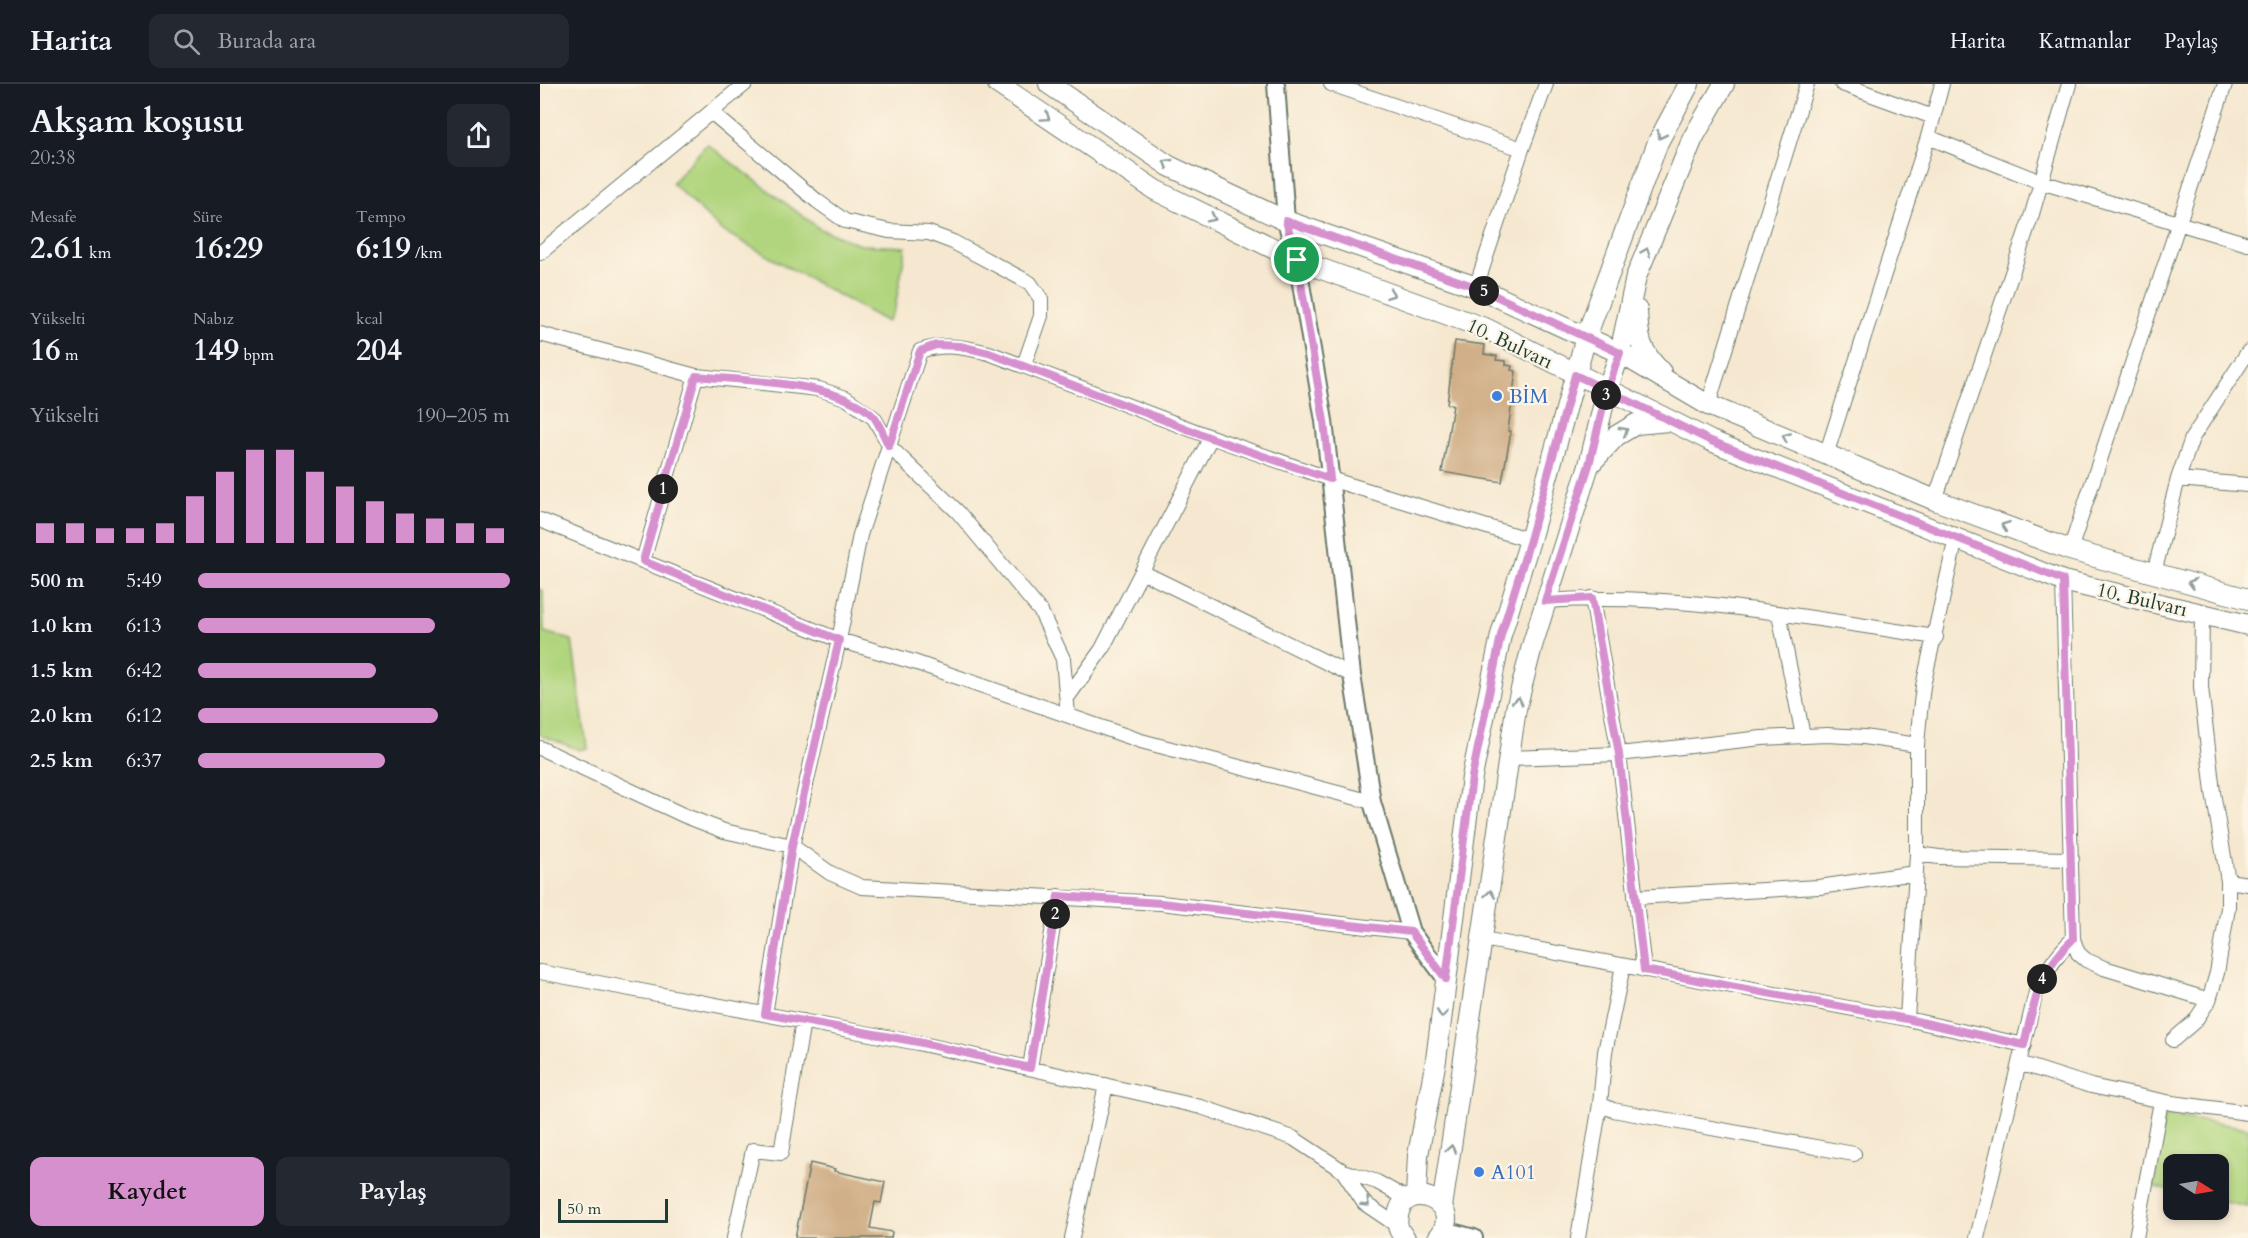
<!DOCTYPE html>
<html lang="tr">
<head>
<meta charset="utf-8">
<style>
  body { margin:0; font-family:Cardo,serif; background:#242831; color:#f1f3f6; height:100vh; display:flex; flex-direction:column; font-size:22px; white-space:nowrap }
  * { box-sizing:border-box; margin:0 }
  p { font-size:20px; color:#9ea1a6 }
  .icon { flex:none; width:33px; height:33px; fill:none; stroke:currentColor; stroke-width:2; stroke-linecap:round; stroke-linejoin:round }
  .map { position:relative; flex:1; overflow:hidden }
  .panel { display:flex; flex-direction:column; background:#171b24; width:540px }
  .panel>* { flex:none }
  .needle { width:39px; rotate:101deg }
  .tools { position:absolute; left:1623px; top:1070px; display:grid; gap:12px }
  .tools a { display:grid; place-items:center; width:66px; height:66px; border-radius:12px; background:#171b24; box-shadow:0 3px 9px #0003; font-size:30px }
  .scale { position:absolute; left:18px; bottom:15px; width:110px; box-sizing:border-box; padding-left:6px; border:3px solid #1f3d34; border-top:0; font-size:16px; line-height:21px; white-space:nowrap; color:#1f3d34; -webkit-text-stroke:4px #fcf5e5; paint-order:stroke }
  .pin { position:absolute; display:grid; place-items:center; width:51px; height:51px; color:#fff; margin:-26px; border:3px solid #fff; border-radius:50%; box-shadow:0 2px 6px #0007 }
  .km { position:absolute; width:30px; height:30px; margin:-15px; border-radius:50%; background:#222; color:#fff; font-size:16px; line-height:30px; text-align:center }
  .round { display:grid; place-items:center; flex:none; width:63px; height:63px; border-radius:12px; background:#242831 }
  .overview { display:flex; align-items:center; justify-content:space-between; height:102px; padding:0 30px }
  h1 { font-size:33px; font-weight:700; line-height:45px }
  .figures { display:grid; grid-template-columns:repeat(3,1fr); gap:9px; height:102px; padding:6px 30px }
  .figures div { display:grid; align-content:center }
  .figures b { font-size:30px; font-weight:700 }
  .figures small { font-size:16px; font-weight:400 }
  .figures p { font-size:16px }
  .chart { height:168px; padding:12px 30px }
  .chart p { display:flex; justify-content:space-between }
  .chart svg { width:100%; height:108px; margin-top:6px; stroke:#d690ce; stroke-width:6 }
  .button { display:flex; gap:12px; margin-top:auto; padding:12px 30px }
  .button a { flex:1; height:69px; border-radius:12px; background:#d690ce; color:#111; font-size:24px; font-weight:700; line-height:69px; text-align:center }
  .button a+a { background:#242831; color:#f1f3f6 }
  ul { padding:0 30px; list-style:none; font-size:20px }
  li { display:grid; grid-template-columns:96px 72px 1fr; align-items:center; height:45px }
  li i { height:15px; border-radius:8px; background:#d690ce }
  header { display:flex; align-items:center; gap:36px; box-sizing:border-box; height:84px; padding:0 30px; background:#171b24; border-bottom:2px solid #363941 }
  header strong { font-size:28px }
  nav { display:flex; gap:33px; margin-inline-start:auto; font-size:21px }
  .search { width:420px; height:54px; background:#242831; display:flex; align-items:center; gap:15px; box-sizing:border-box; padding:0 21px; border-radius:12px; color:#9ea1a6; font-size:22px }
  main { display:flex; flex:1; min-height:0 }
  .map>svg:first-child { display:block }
</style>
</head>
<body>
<header>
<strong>Harita</strong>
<div class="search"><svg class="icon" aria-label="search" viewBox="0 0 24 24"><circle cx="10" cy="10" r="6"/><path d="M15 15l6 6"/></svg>Burada ara</div>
<nav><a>Harita</a><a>Katmanlar</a><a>Paylaş</a></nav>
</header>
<main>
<section class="panel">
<div class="overview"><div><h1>Akşam koşusu</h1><p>20:38</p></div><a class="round"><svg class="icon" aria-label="share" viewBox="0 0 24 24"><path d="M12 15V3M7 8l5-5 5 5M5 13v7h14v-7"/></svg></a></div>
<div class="figures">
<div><p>Mesafe</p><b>2.61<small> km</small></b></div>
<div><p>Süre</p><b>16:29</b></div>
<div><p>Tempo</p><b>6:19<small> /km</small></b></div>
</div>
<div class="figures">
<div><p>Yükselti</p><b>16<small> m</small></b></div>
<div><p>Nabız</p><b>149<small> bpm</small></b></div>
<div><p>kcal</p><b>204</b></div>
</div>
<div class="chart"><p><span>Yükselti</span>190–205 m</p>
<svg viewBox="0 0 160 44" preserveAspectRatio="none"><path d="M5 44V36M15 44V36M25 44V38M35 44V38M45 44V36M55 44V25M65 44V15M75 44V6M85 44V6M95 44V15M105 44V21M115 44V27M125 44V32M135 44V34M145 44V36M155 44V38"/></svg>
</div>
<ul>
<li><b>500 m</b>5:49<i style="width:100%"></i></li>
<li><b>1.0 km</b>6:13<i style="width:76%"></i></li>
<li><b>1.5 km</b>6:42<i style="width:57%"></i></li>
<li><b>2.0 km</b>6:12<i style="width:77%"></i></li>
<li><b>2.5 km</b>6:37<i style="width:60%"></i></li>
</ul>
<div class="button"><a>Kaydet</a><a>Paylaş</a></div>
</section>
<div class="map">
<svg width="1708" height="1154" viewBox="0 0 1708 1154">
  <rect width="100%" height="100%" fill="#fcf5e5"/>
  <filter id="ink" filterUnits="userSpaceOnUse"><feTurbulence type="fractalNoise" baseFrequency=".0167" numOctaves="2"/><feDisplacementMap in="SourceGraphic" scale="12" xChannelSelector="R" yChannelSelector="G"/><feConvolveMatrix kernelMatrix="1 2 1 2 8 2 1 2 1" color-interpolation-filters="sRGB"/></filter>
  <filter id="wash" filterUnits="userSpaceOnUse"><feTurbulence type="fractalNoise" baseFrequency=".008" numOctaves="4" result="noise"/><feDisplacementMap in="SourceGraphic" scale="24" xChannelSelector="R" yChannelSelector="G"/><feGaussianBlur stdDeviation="1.35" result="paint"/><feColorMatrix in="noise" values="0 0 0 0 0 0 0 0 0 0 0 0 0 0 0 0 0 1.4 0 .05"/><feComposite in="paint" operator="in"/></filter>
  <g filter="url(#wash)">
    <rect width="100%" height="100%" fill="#f6e8d0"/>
    <path fill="#b1d57e" stroke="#688959" stroke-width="1.5" d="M167,60L280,145L321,161L366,163L355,224L347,238L181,146L132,99Z
      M0,505L3,507L4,548L32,556L47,664L40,666L0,651Z
      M1624,1031L1708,1044V1123L1679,1117L1678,1080H1634L1633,1107L1614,1103Z"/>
    <g id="blocks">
      <path fill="#d1b089" d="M915,257L945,261L944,270L957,272L956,276L966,277V281L972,282L971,286L976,287L968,347H971L962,398L902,388L913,321L907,320Z
        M270,1079L295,1085L294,1087L345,1098L341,1119L335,1118L330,1144L352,1148L351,1154H255Z"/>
    </g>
  </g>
  <g filter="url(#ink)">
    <use href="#blocks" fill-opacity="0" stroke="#6a796b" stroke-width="1.5"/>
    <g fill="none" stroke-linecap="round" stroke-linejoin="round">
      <defs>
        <path id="minor" d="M791,0L982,65
          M1302,0L1393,33
          M171,28L277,117L305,137L349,147L389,149L413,158L490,199L501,215V232L484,281
          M1388,53L1501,98L1708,160
          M0,169L205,0
          M936,203L982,65L1006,0
          M0,250L156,292L279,305L306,314L334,334L351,364L418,428L501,528L523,575L528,631
          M1168,321L1267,0
          M1286,371L1388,53L1402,0
          M1638,395L1708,401
          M1395,416L1492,130L1529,0
          M0,436L299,556L377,579L601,657L832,718
          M1530,466L1685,0
          M103,477L156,292
          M602,488L812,591
          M1614,489L1638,395L1652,354L1708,268
          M1523,497L1533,855L1538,869L1546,876L1564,884L1669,916
          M1052,514L1079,670L1104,886
          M1005,517C1134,507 1269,534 1396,553
          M1239,530L1263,652
          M527,614L562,565L671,353
          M0,664L143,731L184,747L252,762L290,789L322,803L621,819L871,848
          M969,674L1079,670L1222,654L1287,651L1324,653L1377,661
          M1377,770L1399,773L1532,775
          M1688,797L1708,800
          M1095,813L1279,803L1375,789
          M943,855L1367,935L1484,961
          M1083,882L1065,968L1060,1020L1073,1026L1314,1070
          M0,888L378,959L661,1023L753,1054L803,1087L837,1098L869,1116
          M225,930L252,762L299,556L320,451L380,267C404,259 424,263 449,269L671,353L790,395L990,456
          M1367,935L1377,770V661L1380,628L1383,602L1416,454
          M1633,956L1655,937L1669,916L1677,889L1688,824V797L1673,708L1661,603L1662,530
          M1479,979L1551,1002L1632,1019L1708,1029
          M490,984L518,812
          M803,1087L824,1119L858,1142
          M194,1154L213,1066L241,1069L263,937
          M532,1154L566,1001
          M1038,1154L1060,1020
          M1437,1154L1496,908C1506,887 1516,871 1533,855
          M1596,1154L1621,1017"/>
        <path id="tertiary" d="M736,0L746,137L757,176L784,337L812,591L832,718L871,848L906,895
          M904,1146L934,1154"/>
        <path id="secondary" d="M458,0L615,106L757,176L947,245L1171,357L1523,497L1708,541
          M509,0L629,82L746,137L936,203L1080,269L1168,321L1395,416L1530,466L1708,515
          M1097,226C1098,255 1100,267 1121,288
          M1051,379L1076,352L1096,340L1129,337
          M876,1112L878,1071L896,976L932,693L961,551L990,456L1046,253L1118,58L1149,0
          M902,1123L976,625L992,562L1049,381L1067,306L1080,269L1096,193L1153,54L1184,0
          M865,1154C859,1148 856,1140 858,1132C864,1092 928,1119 898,1154"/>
      </defs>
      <use href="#minor" stroke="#6a796b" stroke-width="16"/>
      <use href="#tertiary" stroke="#6a796b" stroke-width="20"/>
      <use href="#secondary" stroke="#6a796b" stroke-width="22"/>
      <use href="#minor" stroke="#fff" stroke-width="14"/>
      <use href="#tertiary" stroke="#fff" stroke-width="16"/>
      <use href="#secondary" stroke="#fff" stroke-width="20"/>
    </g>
    <defs><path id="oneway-chevron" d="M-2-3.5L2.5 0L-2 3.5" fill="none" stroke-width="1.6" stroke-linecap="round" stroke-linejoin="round" transform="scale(1.5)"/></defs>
    <g stroke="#8f9e9a">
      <use href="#oneway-chevron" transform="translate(506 33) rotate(34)"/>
      <use href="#oneway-chevron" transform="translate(1121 51) rotate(117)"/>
      <use href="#oneway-chevron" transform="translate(627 79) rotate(-149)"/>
      <use href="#oneway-chevron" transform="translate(672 134) rotate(26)"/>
      <use href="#oneway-chevron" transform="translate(1106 168) rotate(-68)"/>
      <use href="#oneway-chevron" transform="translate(851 210) rotate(20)"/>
      <use href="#oneway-chevron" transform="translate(1084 347) rotate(-31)"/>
      <use href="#oneway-chevron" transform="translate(1246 353) rotate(-156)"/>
      <use href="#oneway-chevron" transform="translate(1465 442) rotate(-160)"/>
      <use href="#oneway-chevron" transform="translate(1652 499) rotate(-165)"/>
      <use href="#oneway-chevron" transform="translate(978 617) rotate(-77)"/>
      <use href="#oneway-chevron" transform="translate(950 810) rotate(-82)"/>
      <use href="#oneway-chevron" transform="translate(902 930) rotate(97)"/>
      <use href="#oneway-chevron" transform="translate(911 1065) rotate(-81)"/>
      <use href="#oneway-chevron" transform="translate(826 1119) rotate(44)"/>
    </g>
  </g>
  <g fill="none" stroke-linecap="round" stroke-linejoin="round" filter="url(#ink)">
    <defs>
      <path id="route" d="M757,176L784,337L790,395L671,354L449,269L420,262L396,261L380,267L349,362C344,353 340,341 334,333C300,297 204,297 156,292L103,477L299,556L252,762L225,930L378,958L490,984L518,812L621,819L871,848L906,895L932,693L961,551L990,456L1035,291L1067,306L1049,381L1005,517L1052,514L1079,670L1104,886L1367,935L1484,961C1495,915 1498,889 1533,855L1523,496L1171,357L1067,306L1080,269L936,203L746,137L757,176"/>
    </defs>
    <use href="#route" stroke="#fff" stroke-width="12"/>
    <use href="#route" stroke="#d690ce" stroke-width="8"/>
  </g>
  <g fill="#3f7fe0" stroke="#fcf5e5" stroke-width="2">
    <circle cx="957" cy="312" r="6"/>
    <circle cx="939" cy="1088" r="6"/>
  </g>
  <g text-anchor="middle" stroke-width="4.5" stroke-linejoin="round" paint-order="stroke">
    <g font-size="20" fill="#1f3d34" stroke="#fcf5e5">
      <text transform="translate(970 259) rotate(25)" y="7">10. Bulvarı</text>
      <text transform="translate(1602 515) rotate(13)" y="7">10. Bulvarı</text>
    </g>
    <g font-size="20" fill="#366cbe" stroke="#fcf5e5" text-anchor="start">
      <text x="969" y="319">BİM</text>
      <text x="951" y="1095">A101</text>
    </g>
  </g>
</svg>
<div class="tools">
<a><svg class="needle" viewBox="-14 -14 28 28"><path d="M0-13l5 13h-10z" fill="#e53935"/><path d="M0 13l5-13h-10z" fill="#9ea1a6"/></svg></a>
</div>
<div class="scale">50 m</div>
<div class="pin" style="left:757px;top:176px;background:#1e9e55"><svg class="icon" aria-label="arrive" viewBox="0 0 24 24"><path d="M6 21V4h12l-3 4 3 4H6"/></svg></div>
<b class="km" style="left:123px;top:405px">1</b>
<b class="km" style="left:515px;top:830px">2</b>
<b class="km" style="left:1066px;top:311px">3</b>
<b class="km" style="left:1502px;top:895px">4</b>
<b class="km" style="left:944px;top:207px">5</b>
</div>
</main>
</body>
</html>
